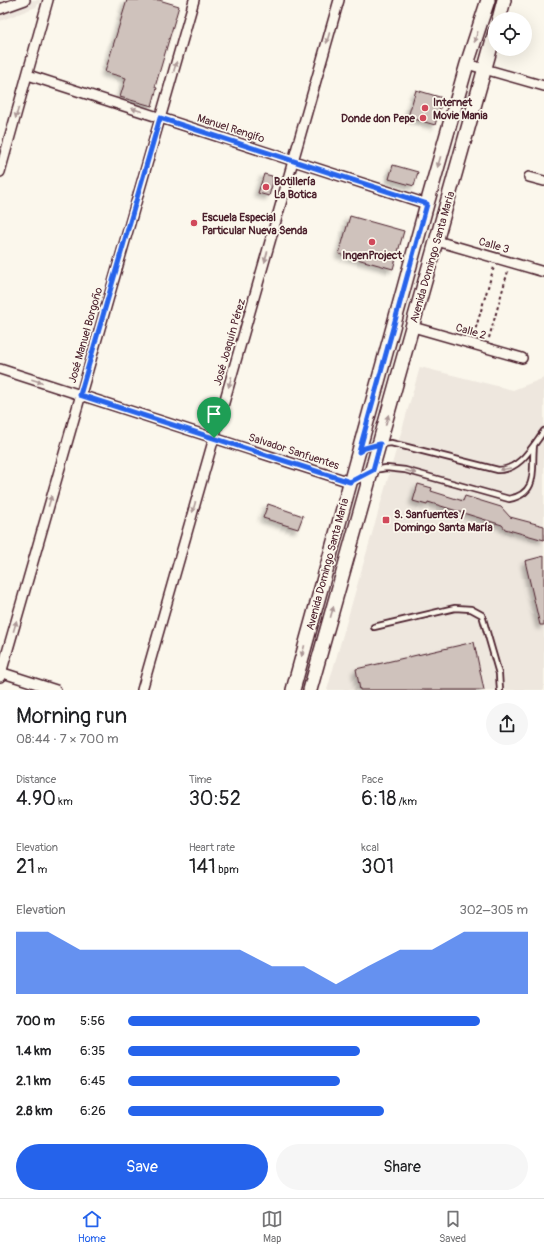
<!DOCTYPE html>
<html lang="en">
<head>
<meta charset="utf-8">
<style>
  body { margin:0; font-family:Pangolin,sans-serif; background:#f6f6f6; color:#202124; height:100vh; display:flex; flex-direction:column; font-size:15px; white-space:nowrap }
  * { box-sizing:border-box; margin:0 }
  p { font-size:13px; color:#757577 }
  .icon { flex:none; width:22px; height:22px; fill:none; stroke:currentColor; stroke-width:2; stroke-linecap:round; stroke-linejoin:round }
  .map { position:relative; height:690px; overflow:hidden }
  .drawer { display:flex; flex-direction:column; background:#fff; flex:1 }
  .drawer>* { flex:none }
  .buttons { position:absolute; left:488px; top:12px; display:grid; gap:8px }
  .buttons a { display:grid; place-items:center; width:44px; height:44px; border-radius:50%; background:#fff; box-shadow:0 4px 16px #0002; font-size:20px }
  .pin { position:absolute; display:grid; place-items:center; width:34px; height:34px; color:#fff; margin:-41px -17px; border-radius:50% 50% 50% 0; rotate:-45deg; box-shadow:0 0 4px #0007 }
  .pin .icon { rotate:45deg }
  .round { display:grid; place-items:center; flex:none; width:42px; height:42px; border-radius:21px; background:#f6f6f6 }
  .summary { display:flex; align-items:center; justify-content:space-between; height:68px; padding:0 16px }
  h1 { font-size:22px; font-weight:600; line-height:30px }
  .figures { display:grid; grid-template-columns:repeat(3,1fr); gap:6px; height:68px; padding:4px 16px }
  .figures div { display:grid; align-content:center }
  .figures b { font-size:20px; font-weight:600 }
  .figures small { font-size:11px; font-weight:400 }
  .figures p { font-size:11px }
  .chart { height:112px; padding:8px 16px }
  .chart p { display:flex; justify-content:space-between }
  .chart svg { width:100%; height:72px; margin-top:4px; fill:#2563eb; opacity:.7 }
  .button { display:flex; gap:8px; margin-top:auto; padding:8px 16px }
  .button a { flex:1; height:46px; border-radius:24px; background:#2563eb; color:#fff; font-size:16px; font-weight:600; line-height:46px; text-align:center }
  .button a+a { background:#f6f6f6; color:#202124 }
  ul { padding:0 16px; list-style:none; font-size:13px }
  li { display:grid; grid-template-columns:64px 48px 1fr; align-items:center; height:30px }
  li i { height:10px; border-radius:5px; background:#2563eb }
  .tabs { display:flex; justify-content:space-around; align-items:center; height:56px; border-top:1px solid #e0e0e0; background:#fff; font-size:11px; color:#757577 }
  .tabs a { display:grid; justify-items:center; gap:2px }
  .tabs .active { color:#2563eb }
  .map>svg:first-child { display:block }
</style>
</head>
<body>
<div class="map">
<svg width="544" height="690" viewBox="0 0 544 690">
  <defs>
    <filter id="shadow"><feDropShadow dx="-3.5" dy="3.5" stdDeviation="2" flood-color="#0004"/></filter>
  </defs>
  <rect width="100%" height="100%" fill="#fbf7ec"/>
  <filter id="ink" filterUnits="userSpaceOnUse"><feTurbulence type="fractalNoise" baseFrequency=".025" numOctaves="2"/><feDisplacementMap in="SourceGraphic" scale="8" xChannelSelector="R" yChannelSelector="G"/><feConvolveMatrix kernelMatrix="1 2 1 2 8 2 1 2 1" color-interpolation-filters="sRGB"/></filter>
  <g filter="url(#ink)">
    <path fill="#eee7de" d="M0,0H41L36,7L0,21Z
      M420,367L513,390L544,378V690H327Z"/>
    <path fill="#cfc2bc" stroke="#4a1f2b" filter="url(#shadow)" d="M127,0H159L179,6L155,87L157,88L152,106L120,97L126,78L105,72Z
      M416,90L443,98L435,125L408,117Z
      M393,165L418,172L414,186L389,179Z
      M264,174L272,176L273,182L269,196L258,193Z
      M350,216L404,231L393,269L339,254Z
      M418,484L432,488L431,491L463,501L465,496L501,507L510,517L544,526V540L505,529L502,525L428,502L427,505L413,501Z
      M268,504L303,516L298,529L263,518Z
      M544,556V625H540L525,561Z
      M474,642L484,690H360L356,669Z"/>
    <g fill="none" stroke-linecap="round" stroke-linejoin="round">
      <defs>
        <path id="lane" d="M362,450L374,445L391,443L498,470C520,470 532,447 544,431
          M374,470L386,468L405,470L509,499C540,493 531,468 534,445
          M374,627L455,608L471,609L482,615L499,674L500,690"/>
        <path id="street" d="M0,9L25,0
          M467,64L544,86
          M28,75L427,204
          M0,172L48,0
          M529,177L544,181
          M437,241L544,272
          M413,327L522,358
          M0,369L350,482L373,470
          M0,672L56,690
          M0,677L194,0
          M142,690L339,0"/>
        <path id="secondary" d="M499,19L504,0
          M293,690L427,204L467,64L488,0
          M310,690L495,32"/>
      </defs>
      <use href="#lane" stroke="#4a1f2b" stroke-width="8"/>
      <use href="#street" stroke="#4a1f2b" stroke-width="12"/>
      <use href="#secondary" stroke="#4a1f2b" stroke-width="16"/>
      <path stroke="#4a1f2b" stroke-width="2" stroke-dasharray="3 3" stroke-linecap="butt" d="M474,334L494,267
        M489,338L508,271"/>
      <use href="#lane" stroke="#fbf7ec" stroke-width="4.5"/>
      <use href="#street" stroke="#fbf7ec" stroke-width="9"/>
      <use href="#secondary" stroke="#fbf7ec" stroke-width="13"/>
    </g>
    <defs><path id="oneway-solid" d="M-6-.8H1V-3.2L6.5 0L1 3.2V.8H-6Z"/></defs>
    <g fill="#ab9695">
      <use href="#oneway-solid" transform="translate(476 37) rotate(108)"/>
      <use href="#oneway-solid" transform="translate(328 38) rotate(106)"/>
      <use href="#oneway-solid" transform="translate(175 67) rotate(-74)"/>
      <use href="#oneway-solid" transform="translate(137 110) rotate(-162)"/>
      <use href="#oneway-solid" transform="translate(17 113) rotate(106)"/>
      <use href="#oneway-solid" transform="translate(439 162) rotate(106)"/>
      <use href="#oneway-solid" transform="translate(266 257) rotate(106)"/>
      <use href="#oneway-solid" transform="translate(37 381) rotate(18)"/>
      <use href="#oneway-solid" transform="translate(230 382) rotate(106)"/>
      <use href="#oneway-solid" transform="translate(387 420) rotate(-75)"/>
      <use href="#oneway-solid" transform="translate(505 469) rotate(170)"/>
      <use href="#oneway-solid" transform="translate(411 472) rotate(16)"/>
      <use href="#oneway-solid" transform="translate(50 501) rotate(-74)"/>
      <use href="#oneway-solid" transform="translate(194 507) rotate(106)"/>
      <use href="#oneway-solid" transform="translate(332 612) rotate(-74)"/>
      <use href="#oneway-solid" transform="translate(15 626) rotate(-74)"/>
      <use href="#oneway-solid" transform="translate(303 651) rotate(105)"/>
    </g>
  </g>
  <g fill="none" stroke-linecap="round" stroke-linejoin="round" filter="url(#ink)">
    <defs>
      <path id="route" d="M160,118L427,204L359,452L365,448L380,444L373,470L350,482L80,395Z"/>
    </defs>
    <use href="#route" stroke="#fff" stroke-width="8"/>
    <use href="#route" stroke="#2563eb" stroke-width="5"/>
  </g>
  <g fill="#d1495b" stroke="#fbf7ec" stroke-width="1.5">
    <circle cx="425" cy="108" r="4"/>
    <circle cx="423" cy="118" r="4"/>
    <circle cx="266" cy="187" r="4"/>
    <circle cx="194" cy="223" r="4"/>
    <circle cx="372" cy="242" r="4"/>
    <rect x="382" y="516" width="8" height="8" rx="2"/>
  </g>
  <g text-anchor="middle" stroke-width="3.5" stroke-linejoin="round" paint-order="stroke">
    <g font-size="11" font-weight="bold" fill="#4a1f2b" stroke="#fbf7ec" text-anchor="start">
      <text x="433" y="106">Internet<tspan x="433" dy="13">Movie Mania</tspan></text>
      <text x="415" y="122" text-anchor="end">Donde don Pepe</text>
      <text x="274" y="185">Botillería<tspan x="274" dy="13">La Botica</tspan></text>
      <text x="202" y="221">Escuela Especial<tspan x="202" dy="13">Particular Nueva Senda</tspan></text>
      <text x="372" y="259" text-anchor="middle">IngenProject</text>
      <text x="394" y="518">S. Sanfuentes /<tspan x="394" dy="13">Domingo Santa María</tspan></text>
    </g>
    <g font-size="11" fill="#4a1f2b" stroke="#fbf7ec">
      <text transform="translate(231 128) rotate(18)" y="4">Manuel Rengifo</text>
      <text transform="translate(494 245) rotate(16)" y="4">Calle 3</text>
      <text transform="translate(432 257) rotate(-74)" y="4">Avenida Domingo Santa María</text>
      <text transform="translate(471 331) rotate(16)" y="4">Calle 2</text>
      <text transform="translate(85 335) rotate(-74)" y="4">José Manuel Borgoño</text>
      <text transform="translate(229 342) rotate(-74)" y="4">José Joaquín Pérez</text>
      <text transform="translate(294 451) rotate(18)" y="4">Salvador Sanfuentes</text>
      <text transform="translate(327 564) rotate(-75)" y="4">Avenida Domingo Santa María</text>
    </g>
  </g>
</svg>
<div class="buttons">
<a><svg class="icon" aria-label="locate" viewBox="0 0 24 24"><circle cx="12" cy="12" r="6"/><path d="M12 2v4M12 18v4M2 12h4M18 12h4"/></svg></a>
</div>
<div class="pin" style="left:214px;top:438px;background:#1e9e55"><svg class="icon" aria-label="arrive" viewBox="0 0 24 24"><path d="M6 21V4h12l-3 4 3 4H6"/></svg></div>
</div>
<section class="drawer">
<div class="summary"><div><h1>Morning run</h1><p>08:44 · 7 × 700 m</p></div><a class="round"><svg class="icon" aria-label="share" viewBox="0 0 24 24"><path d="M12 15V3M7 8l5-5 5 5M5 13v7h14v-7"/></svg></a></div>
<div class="figures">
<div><p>Distance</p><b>4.90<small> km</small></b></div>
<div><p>Time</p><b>30:52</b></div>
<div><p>Pace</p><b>6:18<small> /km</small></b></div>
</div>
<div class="figures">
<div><p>Elevation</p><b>21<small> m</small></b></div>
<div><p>Heart rate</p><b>141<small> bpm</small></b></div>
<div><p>kcal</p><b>301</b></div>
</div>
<div class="chart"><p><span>Elevation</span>302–305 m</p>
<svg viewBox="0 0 160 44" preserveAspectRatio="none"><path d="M0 44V6L10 6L20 17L30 17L40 17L50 17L60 17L70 17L80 27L90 27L100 38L110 27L120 17L130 17L140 6L150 6L160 6V44z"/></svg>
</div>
<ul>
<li><b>700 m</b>5:56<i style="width:88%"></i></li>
<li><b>1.4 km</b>6:35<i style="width:58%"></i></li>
<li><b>2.1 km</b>6:45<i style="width:53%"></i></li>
<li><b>2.8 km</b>6:26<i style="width:64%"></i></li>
</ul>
<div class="button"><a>Save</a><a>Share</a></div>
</section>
<nav class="tabs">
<a class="active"><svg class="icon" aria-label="home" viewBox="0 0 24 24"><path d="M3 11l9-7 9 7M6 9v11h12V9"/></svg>Home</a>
<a><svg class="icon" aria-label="map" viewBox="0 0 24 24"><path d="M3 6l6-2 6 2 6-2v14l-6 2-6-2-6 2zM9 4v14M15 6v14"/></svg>Map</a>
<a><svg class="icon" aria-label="saved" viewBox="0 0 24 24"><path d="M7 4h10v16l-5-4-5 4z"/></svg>Saved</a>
</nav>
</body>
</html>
